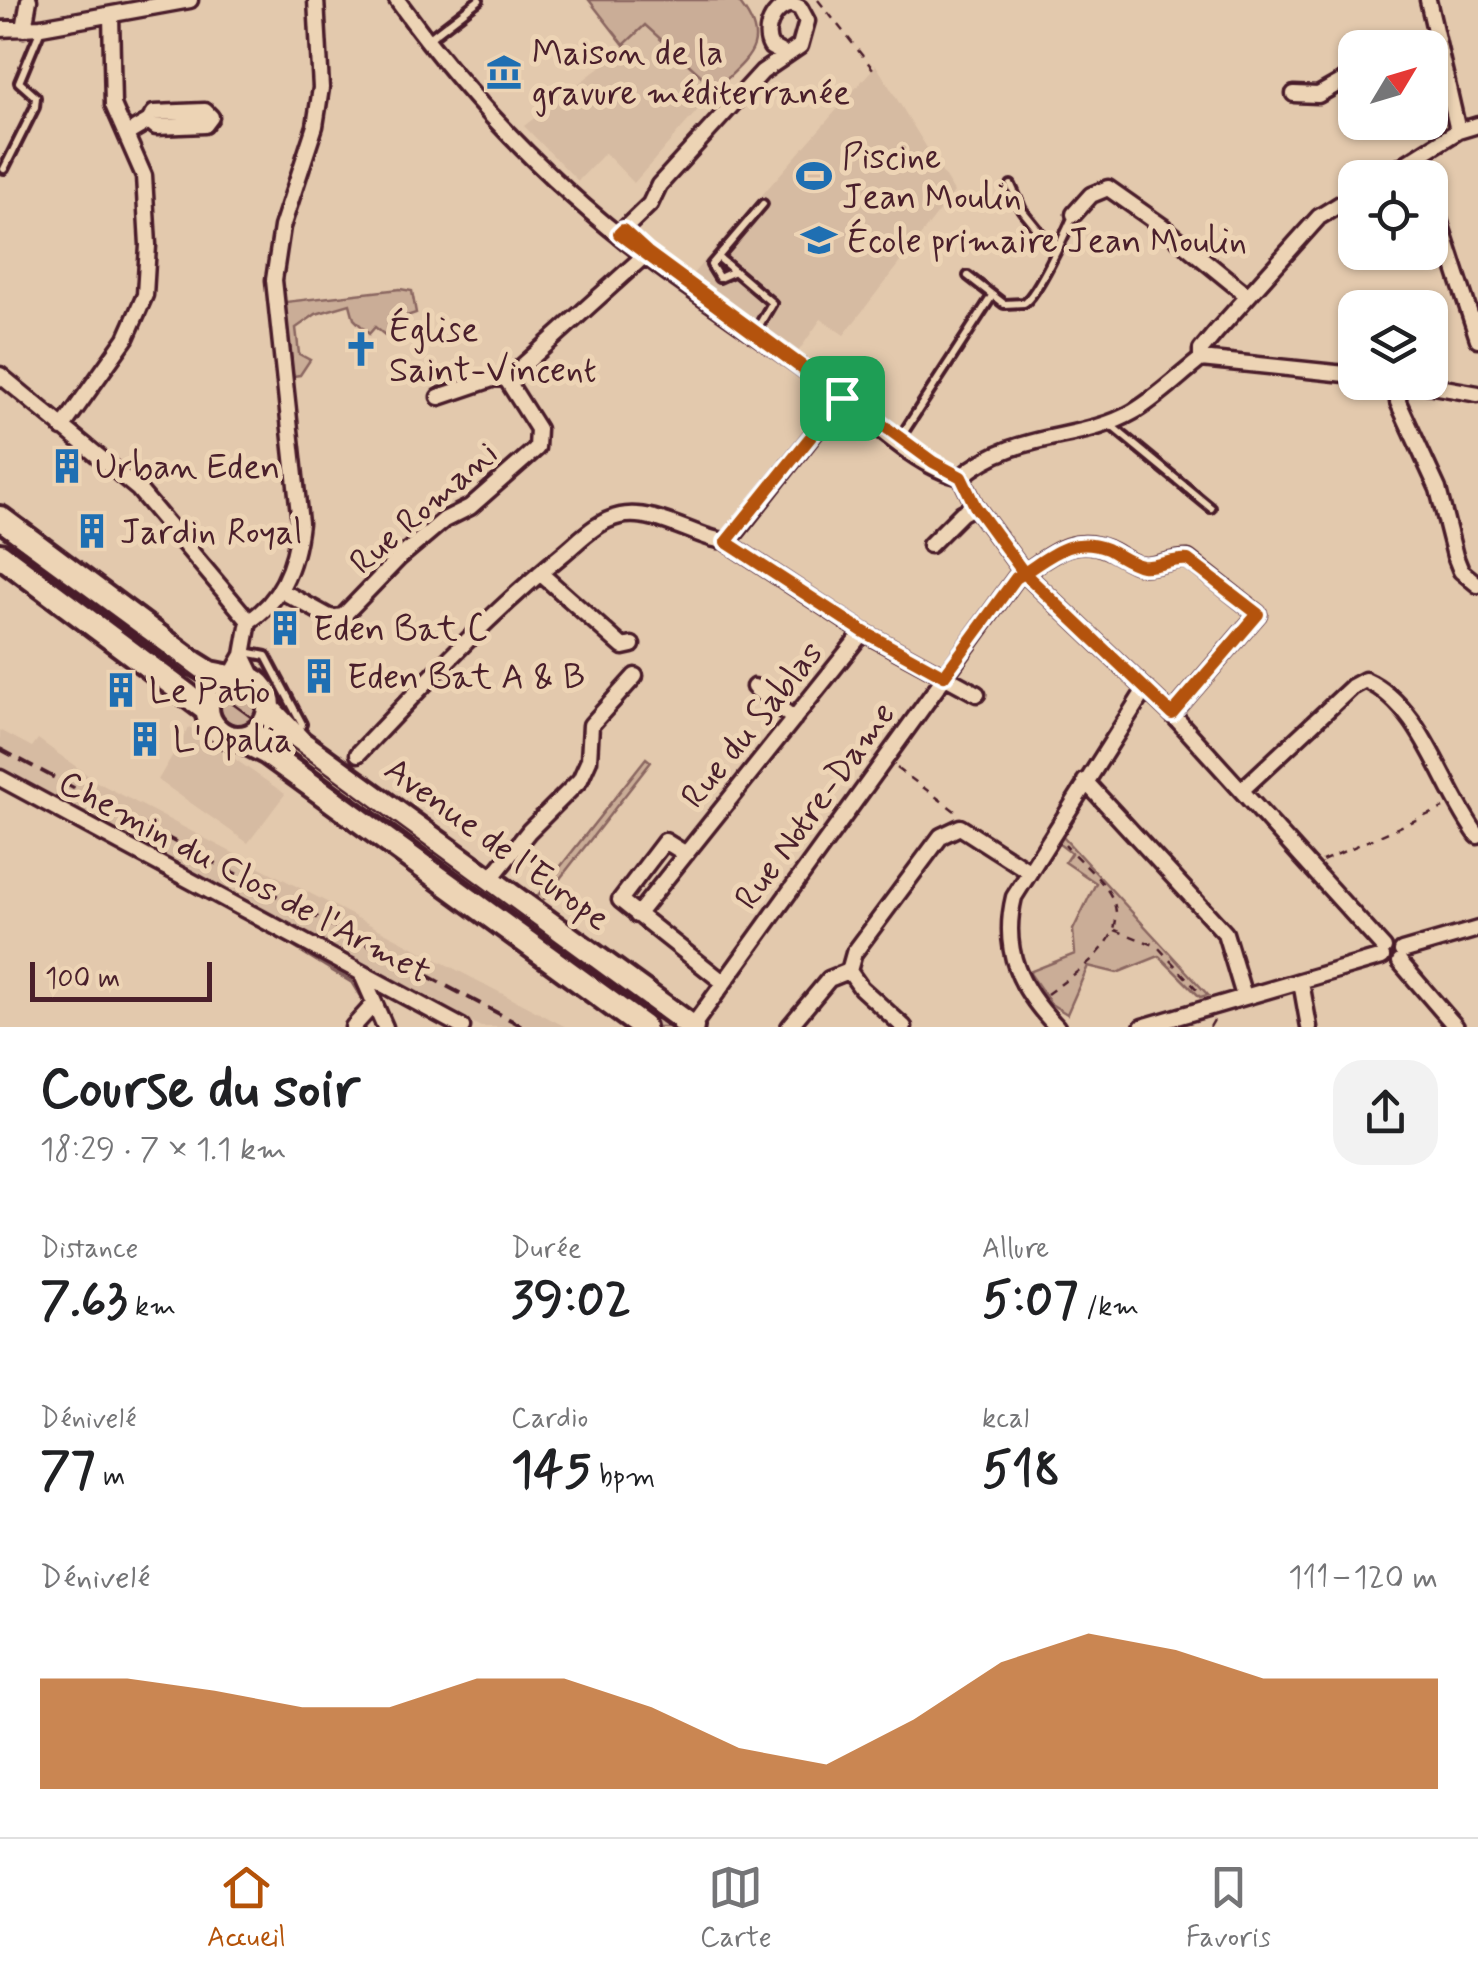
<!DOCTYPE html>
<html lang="fr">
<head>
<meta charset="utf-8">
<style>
  body { margin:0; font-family:Mynerve,sans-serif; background:#f2f2f2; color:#202124; height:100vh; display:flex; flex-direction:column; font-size:38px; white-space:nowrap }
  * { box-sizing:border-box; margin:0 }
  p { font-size:32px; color:#757577 }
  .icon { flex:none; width:55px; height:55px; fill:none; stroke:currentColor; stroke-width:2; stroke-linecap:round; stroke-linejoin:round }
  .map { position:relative; height:1027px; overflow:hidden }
  .details { display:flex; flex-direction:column; background:#fff; flex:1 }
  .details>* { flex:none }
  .needle { width:65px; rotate:52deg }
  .fabs { position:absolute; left:1338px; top:30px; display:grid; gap:20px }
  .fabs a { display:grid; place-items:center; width:110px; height:110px; border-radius:20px; background:#fff; box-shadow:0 2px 8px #0004; font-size:50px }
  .scale { position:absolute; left:30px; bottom:25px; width:182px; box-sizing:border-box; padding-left:10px; border:5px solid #4a1f2b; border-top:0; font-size:28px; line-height:35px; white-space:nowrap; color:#4a1f2b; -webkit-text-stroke:8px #edd4b5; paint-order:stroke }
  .pin { position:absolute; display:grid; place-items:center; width:85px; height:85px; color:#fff; margin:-42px; border-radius:20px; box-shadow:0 5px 15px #0006 }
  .round { display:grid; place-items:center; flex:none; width:105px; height:105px; border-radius:30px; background:#f2f2f2 }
  .headline { display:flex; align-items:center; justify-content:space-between; height:170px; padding:0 40px }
  h1 { font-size:55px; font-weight:700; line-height:75px }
  .figures { display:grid; grid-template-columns:repeat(3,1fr); gap:15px; height:170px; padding:10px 40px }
  .figures div { display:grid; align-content:center }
  .figures b { font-size:50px; font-weight:700 }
  .figures small { font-size:28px; font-weight:400 }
  .figures p { font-size:28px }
  .chart { height:280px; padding:20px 40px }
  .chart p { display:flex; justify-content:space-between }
  .chart svg { width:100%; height:180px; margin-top:10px; fill:#b45309; opacity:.7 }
  .dock { display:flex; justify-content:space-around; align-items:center; height:140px; border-top:2px solid #e0e0e0; background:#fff; font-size:28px; color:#757577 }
  .dock a { display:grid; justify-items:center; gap:5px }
  .dock .selected { color:#b45309 }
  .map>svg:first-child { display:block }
</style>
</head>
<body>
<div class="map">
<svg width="1478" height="1027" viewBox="0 0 1478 1027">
  <rect width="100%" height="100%" fill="#e3c9ad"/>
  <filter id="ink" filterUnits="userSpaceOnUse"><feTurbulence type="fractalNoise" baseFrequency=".01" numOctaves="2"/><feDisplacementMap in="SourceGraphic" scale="20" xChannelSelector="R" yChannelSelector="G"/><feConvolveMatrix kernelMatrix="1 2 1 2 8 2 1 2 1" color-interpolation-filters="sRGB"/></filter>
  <g filter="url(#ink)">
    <path fill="#d6bba2" d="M645,25L716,89L634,183L605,153L578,181L524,126L599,68Z
      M876,65L954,192L844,335L821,319L798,352L690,277Z
      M189,727L285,794L248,843L158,780Z
      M0,730L32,747L38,739L97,782L566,1027H481L241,902L0,771Z"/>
    <path fill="#caad97" stroke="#8a6661" stroke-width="2.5" d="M589,0H737C773,43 750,57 716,89L645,25L624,45Z
      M400,289L412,291L416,313L395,320L396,338L391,340L375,327L369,334L354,319L350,304L316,314L296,328L299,354L310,360L300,375L293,376L285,302Z
      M219 708a20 20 0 1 1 40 0a20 20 0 1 1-40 0Z
      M283,740L677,1027H658L276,749Z
      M646,758L651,762L537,908L531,904Z
      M1063,837L1208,995L1200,997L1159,956L1117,973L1088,966L1067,1014L1051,1004L1029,972L1075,954L1073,930L1096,883L1065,862L1071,853L1059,844Z"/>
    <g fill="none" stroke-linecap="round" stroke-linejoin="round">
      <path stroke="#825e5b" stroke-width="4" d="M264,928L352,982L366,1005"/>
      <defs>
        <path id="lane" d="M427,40L479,0
          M4,169L35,107L36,97L19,82L41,29
          M1011,185L1022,210L1056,252
          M718,257L772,303L754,334
          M735,271L719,278L711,265L763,204
          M968,276L1004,304L1024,303C1037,295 1065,234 1073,216
          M1108,423L1211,508
          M898,441L992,296
          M245,652L266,656L302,724L298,731"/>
        <path id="street" d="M397,0C466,95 550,184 645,256C703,300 765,340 824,384C862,412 915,468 961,477
          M1428,0L1458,131
          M0,29L41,27L190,0
          M24,29L29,0
          M1421,48L1436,44
          M1294,94L1318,95L1355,74
          M127,134L149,121L156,127L205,125L211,117L205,111L154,113L149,121
          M1418,156L1426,178
          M1383,178L1458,131L1478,125
          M1430,192L1478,339
          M1074,214L1091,195L1108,188L1162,226L1248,296
          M619,234L650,204L659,185L762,72L800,46L807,21L800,8L791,4C773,8 762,31 771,47L784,54
          M1201,359L1355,375
          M0,375L138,489L249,621
          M1399,382L1398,402L1438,489L1455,556L1461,571L1478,585
          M1410,382L1478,394
          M439,397L498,377L507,380
          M62,428L126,338L145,295L148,245L144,176L113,105L111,15
          M961,477L975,506L1024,573L1172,714L1384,948
          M961,477C1016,430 1079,443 1133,412C1157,398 1179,376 1201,359V350L1216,332L1319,217L1355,195
          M726,542L863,632L977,694
          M930,545L962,513L975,506
          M540,573L623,647L632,645
          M280,590L331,618L343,616L399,558L444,520L470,507L537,448L538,429L507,380L644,256
          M249,621C283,600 296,561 300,523L274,280L282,227L315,126L321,88L316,0
          M243,655L256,682
          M231,676L243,655L249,621
          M754,687L794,719
          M358,754C424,684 488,615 563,554C580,540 597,521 620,516C657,507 709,546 730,540L842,398
          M0,778L462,1027
          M1085,781L1225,933L1244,996
          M1243,789L1352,687L1365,680C1423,706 1441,787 1478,836
          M686,854L665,841L620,900L723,982
          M489,881L529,831L580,780L589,760L591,725L635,676
          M637,915L863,632
          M1402,951L1478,929
          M1400,962L1456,1027
          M362,975L385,1027
          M1301,982L1309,1027
          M353,1027L374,1004
          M692,1027L1016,578C1047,560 1069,533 1107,549C1117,553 1131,564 1142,566C1156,568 1172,558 1188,559L1258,614L1172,714
          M789,1027L829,979L849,971
          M904,1027L861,988L849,971L854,953L941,836L960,827L1027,870
          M1057,1027C1020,989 1001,951 1014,897L1144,691
          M1142,1027L1382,957"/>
        <path id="primary" d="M0,518L194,663L210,673L230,677
          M0,555L207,710
          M207 707a31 31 0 1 1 62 0a31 31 0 1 1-62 0Z
          M269,709L301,743L692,1027
          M238,738L267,753L643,1027"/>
      </defs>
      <use href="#lane" stroke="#4a1f2b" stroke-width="14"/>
      <use href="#street" stroke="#4a1f2b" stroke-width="21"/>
      <use href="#primary" stroke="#4a1f2b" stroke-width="30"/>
      <path stroke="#4a1f2b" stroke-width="2.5" stroke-dasharray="8 8" stroke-linecap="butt" d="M818,0L873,69
        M897,768L955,811L954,816
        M1322,861L1443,808
        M1115,930L1157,946L1202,995
        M1047,994C1075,973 1132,940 1112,898C1103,879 1079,861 1065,845
        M1210,1027L1214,1020"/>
      <use href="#lane" stroke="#edd4b5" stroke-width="6"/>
      <use href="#street" stroke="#edd4b5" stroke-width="14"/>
      <use href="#primary" stroke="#edd4b5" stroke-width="22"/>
      <path stroke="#4a1f2b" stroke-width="2.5" d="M0,533L673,1027"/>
      <path stroke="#4a1f2b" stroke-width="4" stroke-dasharray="15 8" stroke-linecap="butt" d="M0,749L524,1027"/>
    </g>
  </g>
  <g fill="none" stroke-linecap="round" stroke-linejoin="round" filter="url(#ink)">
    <defs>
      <path id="route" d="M842,398L619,234L623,230L647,252L933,462L961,477L975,506L1024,573L1172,714L1258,614L1188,560C1172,558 1156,568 1142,566C1131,564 1117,554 1107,549C1068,534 1047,560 1016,578L944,676L864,632L726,542L842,398"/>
    </defs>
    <use href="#route" stroke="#fff" stroke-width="20"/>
    <use href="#route" stroke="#b45309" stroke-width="12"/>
  </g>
  <defs>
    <symbol id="museum-bare" viewBox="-9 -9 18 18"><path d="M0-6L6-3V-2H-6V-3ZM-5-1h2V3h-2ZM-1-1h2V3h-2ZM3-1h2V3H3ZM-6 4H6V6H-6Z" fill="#1f6fb2" stroke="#edd4b5" stroke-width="2.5" paint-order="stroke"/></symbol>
    <symbol id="stadium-bare" viewBox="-9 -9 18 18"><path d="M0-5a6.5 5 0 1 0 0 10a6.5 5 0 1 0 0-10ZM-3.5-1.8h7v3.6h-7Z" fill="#1f6fb2" stroke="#edd4b5" stroke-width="2.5" paint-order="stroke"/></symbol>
    <symbol id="school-bare" viewBox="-9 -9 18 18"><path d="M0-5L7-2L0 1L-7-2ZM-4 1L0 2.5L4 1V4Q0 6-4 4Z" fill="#1f6fb2" stroke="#edd4b5" stroke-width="2.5" paint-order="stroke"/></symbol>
    <symbol id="church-bare" viewBox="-9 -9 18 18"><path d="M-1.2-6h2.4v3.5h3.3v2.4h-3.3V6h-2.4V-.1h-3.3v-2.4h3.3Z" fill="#1f6fb2" stroke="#edd4b5" stroke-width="2.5" paint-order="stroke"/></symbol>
    <symbol id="building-bare" viewBox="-9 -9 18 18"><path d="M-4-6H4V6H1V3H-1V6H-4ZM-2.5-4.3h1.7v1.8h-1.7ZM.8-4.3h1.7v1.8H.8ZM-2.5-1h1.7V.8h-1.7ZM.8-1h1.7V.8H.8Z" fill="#1f6fb2" stroke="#edd4b5" stroke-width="2.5" paint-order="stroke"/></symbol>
  </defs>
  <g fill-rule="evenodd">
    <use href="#museum-bare" x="479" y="47" width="50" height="50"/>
    <use href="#stadium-bare" x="789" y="151" width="50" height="50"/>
    <use href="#school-bare" x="794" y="215" width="50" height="50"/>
    <use href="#church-bare" x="336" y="324" width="50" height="50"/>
    <use href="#building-bare" x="42" y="441" width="50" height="50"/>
    <use href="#building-bare" x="67" y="506" width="50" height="50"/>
    <use href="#building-bare" x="260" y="603" width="50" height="50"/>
    <use href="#building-bare" x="294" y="651" width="50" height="50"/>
    <use href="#building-bare" x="96" y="665" width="50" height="50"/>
    <use href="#building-bare" x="120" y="714" width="50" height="50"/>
  </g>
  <g text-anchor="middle" stroke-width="10" stroke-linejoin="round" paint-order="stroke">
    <g font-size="35" fill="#4a1f2b" stroke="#edd4b5" text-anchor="start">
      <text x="532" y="64">Maison de la<tspan x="532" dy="40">gravure méditerranée</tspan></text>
      <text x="842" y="168">Piscine<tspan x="842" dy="40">Jean Moulin</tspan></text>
      <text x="847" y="252">École primaire Jean Moulin</text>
      <text x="389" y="341">Église<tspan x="389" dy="40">Saint-Vincent</tspan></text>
      <text x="95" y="478">Urban Eden</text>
      <text x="120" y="543">Jardin Royal</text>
      <text x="313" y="640">Eden Bat C</text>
      <text x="347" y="688">Eden Bat A &amp; B</text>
      <text x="149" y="702">Le Patio</text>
      <text x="173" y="751">L'Opalia</text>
    </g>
    <g font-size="35" fill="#4a1f2b" stroke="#edd4b5">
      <text transform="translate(423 507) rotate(-41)" y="12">Rue Romani</text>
      <text transform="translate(751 724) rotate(-51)" y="12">Rue du Sablas</text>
      <text transform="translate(814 805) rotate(-54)" y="12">Rue Notre-Dame</text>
      <text transform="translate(498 843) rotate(36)" y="12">Avenue de l'Europe</text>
      <text transform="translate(245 876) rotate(28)" y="12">Chemin du Clos de l'Armet</text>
    </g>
  </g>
</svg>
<div class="fabs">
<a><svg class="needle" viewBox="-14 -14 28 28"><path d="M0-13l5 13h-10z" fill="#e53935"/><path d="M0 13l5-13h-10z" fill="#757577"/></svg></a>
<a><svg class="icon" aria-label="locate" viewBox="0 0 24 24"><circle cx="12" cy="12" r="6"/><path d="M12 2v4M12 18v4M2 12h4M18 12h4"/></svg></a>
<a><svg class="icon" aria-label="layers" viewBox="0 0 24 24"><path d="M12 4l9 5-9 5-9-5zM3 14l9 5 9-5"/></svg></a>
</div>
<div class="scale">100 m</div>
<div class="pin" style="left:842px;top:398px;background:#1e9e55"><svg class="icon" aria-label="arrive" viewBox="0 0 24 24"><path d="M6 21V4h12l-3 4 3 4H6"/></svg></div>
</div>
<section class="details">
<div class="headline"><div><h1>Course du soir</h1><p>18:29 · 7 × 1.1 km</p></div><a class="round"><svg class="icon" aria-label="share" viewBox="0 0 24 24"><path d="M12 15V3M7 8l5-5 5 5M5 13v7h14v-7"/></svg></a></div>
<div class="figures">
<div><p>Distance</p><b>7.63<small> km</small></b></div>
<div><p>Durée</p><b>39:02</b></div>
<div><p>Allure</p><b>5:07<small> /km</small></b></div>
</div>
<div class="figures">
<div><p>Dénivelé</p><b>77<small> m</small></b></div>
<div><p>Cardio</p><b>145<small> bpm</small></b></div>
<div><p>kcal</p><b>518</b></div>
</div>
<div class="chart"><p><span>Dénivelé</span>111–120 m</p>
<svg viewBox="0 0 160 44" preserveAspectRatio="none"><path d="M0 44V17L10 17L20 20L30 24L40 24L50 17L60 17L70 24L80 34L90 38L100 27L110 13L120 6L130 10L140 17L150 17L160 17V44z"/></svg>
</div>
</section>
<nav class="dock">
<a class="selected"><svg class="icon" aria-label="home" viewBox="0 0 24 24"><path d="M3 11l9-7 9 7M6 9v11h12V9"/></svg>Accueil</a>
<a><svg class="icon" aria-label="map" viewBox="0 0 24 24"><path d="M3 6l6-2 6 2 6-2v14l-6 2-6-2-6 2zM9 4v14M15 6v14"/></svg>Carte</a>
<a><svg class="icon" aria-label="saved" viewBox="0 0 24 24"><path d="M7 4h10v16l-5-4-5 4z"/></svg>Favoris</a>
</nav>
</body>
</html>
